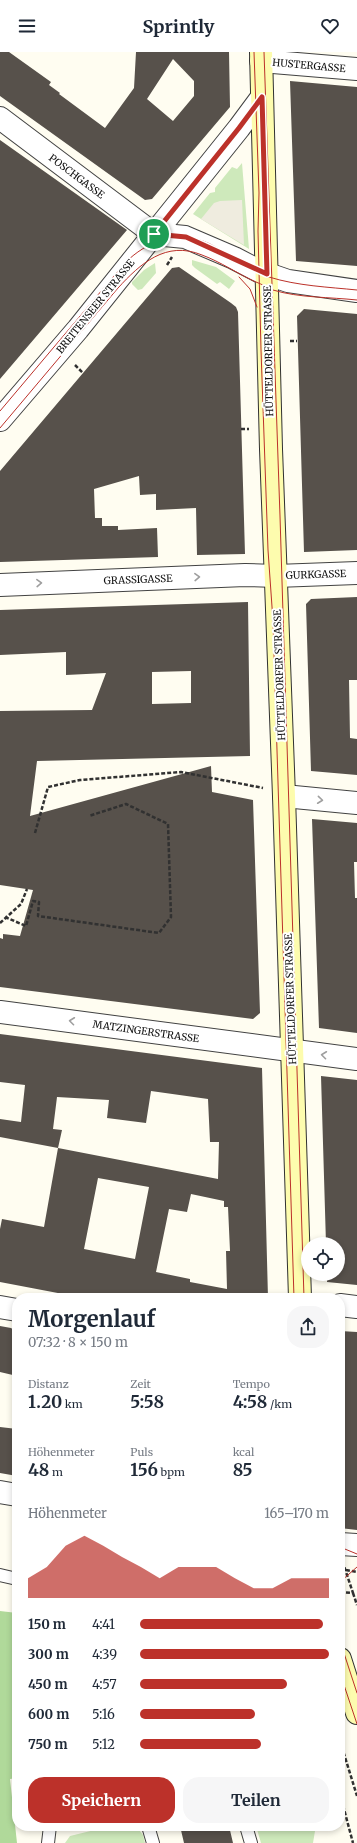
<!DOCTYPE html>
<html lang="de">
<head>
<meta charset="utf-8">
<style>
  body { margin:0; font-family:Merriweather,serif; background:#f6f6f7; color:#1f2937; height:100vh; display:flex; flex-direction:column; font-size:15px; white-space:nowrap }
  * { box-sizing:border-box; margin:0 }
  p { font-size:13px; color:#747a83 }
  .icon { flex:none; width:22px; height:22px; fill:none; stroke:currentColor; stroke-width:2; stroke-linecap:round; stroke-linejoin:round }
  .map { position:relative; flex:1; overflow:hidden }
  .panel { position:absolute; left:12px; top:1241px; width:333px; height:538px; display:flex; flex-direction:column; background:#fff; border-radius:16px; box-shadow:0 2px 6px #0003 }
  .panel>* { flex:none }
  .fabs { position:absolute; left:301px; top:1185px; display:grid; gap:8px }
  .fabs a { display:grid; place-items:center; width:44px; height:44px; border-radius:50%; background:#fff; box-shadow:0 2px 6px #0003; font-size:20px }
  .pin { position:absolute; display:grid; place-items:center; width:34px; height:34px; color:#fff; margin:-17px; border:2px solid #fff; border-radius:50%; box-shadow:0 1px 4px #0007 }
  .round { display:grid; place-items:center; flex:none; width:42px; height:42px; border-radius:16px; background:#f6f6f7 }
  .head { display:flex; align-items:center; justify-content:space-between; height:68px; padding:0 16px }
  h1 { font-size:22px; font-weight:700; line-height:30px }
  .figures { display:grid; grid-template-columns:repeat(3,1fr); gap:6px; height:68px; padding:4px 16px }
  .figures div { display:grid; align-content:center }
  .figures b { font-size:17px; font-weight:700 }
  .figures small { font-size:11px; font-weight:400 }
  .figures p { font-size:11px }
  .chart { height:112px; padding:8px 16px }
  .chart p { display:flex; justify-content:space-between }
  .chart svg { width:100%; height:72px; margin-top:4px; fill:#bc312a; opacity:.7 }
  .action { display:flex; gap:8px; margin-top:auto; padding:8px 16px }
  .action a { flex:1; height:46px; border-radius:16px; background:#bc312a; color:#fff; font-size:16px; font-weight:700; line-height:46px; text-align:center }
  .action a+a { background:#f6f6f7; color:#1f2937 }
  ul { padding:0 16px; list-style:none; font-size:13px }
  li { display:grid; grid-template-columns:64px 48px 1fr; align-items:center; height:30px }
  li i { height:10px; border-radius:5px; background:#bc312a }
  header { display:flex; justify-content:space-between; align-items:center; height:52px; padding:0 16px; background:#fff; font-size:18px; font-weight:700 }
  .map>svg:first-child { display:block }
</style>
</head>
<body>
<header><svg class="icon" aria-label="menu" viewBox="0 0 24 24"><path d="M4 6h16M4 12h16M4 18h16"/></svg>Sprintly<svg class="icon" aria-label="heart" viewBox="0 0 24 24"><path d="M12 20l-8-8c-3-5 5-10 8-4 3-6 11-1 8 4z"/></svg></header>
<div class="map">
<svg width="357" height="1791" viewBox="0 0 357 1791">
  <rect width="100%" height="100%" fill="#fffdf1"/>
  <path fill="#cee9bb" d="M242,111L249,197L193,162L210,141L215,140V136L232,115L237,117Z
    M192,208L216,215L235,229L229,237L220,230L217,232L195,216L192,213Z
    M155,211L156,221L142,237L138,238L132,232V230L144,218Z
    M111,1774H136L143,1783L145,1791H65L70,1784Z
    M256,1774H331L315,1779L313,1791H261Z"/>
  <path fill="#b0d99a" d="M0,1559L17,1561V1726L10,1727L17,1791H0Z"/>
  <path fill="#efecdf" d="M242,148L244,193L201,167L214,151L220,149Z"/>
  <path fill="#57514b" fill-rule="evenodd" d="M0,0H9L51,30L49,33L60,41L59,42L105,76L134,36L136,0H229L230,55L152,147L145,148L0,44ZM173,7L194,29V44L173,69L147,47Z
    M290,29L357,35V214L296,209Z
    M0,88L127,178L0,327Z
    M179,215L231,251L236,255L238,260L245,502L197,503L196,456L156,458V442L140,443L139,424L94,437L95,466H102V474H118V478L157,476L158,505L0,510V419L172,216Z
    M304,257L357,262V498L304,500L297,264Z
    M357,545V628H349L350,686L357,687V723L311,719L306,552L311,547Z
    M248,550L250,704L37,709L30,764L211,714L212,740L253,748L260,961L253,967L0,935V886L3,887V882L20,884L33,838L0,833V659L92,658L106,621L66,623V600L0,603V558ZM191,619V651L152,652V620Z
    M312,767L357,771V810H354L355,846H357V981L319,976Z
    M0,982L262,1016L268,1246H84L0,1230V1177L2,1167L44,1175L58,1096L0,1085V1067L21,1070L25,1033L0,1030ZM151,1039L208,1047L210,1090H219L218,1127L58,1096L62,1078L53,1077L57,1045L109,1048L107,1066L146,1071ZM98,1126L149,1135L135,1207L84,1197ZM191,1142L224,1149V1155H228L230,1199H226L227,1237L190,1230V1227L156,1220L169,1157L187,1160Z
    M321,1024L357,1028V1233L327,1230V1222H338V1192H326Z
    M0,1274L11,1276L17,1280V1324L0,1320Z
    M340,1279L357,1280V1478L340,1476Z
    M0,1375L17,1377V1424L0,1421Z
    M180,1774H229L233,1791H184Z"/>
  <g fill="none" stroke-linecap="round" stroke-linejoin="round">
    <defs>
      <path id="service" d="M0,1523L17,1527
        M148,1774L153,1791
        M246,1774L251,1791
        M48,1791L50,1774"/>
      <path id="minor" d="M261,9L357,17
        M0,66L154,182L239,76L262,45
        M0,533L245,523L276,524L357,521
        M284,744L357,751
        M0,960L357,1007
        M340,1253L357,1255
        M0,1255L17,1258
        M340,1492L357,1493"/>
      <path id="tertiary" d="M0,368L78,277L154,182L185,185L234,206L259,219L288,229L357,239
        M0,1440L17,1443"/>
      <path id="secondary" d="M261,0L271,397L284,744L300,1246
        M340,1607L357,1661"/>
    </defs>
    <use href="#service" stroke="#424242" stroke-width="14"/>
    <use href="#minor" stroke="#424242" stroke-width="24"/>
    <use href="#tertiary" stroke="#424242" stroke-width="24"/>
    <use href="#secondary" stroke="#313131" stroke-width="24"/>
    <path stroke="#313131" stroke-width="2.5" stroke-dasharray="4 2" stroke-linecap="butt" d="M167,213L172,205
      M290,289H297
      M75,313L83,321
      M241,377H249
      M35,781L48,735L80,728L181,720L263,736
      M5,865L26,874L33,849L39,850L38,864L159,881L171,865L168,772L126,752L89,764
      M0,871L21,852L27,837
      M340,1517L357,1520
      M340,1540L353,1541L344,1514
      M353,1541L357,1553
      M340,1689L357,1744
      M340,1742L353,1791"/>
    <use href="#service" stroke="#fff" stroke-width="12"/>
    <use href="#minor" stroke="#fff" stroke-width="22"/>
    <use href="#tertiary" stroke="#fff" stroke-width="22"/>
    <use href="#secondary" stroke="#fdfcae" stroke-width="22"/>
    <path stroke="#bc312a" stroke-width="1" d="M254,0L259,141L258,179L261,298L268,498L273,569L294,1246
      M264,0L280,464L304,1246
      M239,225L250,237L257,255
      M0,359L124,212C147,188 180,177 210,192C230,202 248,217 269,225C298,234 328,235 357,238
      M0,376L118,236C140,212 166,188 202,203C221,210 238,222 256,230C262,232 267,236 273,238C299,246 330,245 357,248
      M340,1495L357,1502
      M340,1530L357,1515
      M340,1589L357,1641
      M340,1621L357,1672"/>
  </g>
  <defs><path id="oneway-chevron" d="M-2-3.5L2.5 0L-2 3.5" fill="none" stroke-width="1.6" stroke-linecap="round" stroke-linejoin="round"/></defs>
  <g stroke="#9f9f9f">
    <use href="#oneway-chevron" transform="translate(197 525) rotate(-2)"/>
    <use href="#oneway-chevron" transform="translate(39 531) rotate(-2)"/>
    <use href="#oneway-chevron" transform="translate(320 748) rotate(6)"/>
    <use href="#oneway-chevron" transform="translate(72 969) rotate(-173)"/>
    <use href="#oneway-chevron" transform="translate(324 1003) rotate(-173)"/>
  </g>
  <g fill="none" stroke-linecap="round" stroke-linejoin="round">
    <defs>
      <path id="route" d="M262,45L267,222L186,185L154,182L239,76Z"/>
    </defs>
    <use href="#route" stroke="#fff" stroke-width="8"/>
    <use href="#route" stroke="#bc312a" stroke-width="5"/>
  </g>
  <g text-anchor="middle" stroke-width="4" stroke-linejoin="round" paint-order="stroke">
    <g font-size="10" fill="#0f0f0f" stroke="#fff">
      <text transform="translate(309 13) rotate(5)" y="4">HUSTERGASSE</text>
      <text transform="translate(77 124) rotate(37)" y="4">POSCHGASSE</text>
      <text transform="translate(95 254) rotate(-51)" y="4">BREITENSEER STRASSE</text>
      <text transform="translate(268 299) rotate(-91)" y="4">HÜTTELDORFER STRASSE</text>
      <text transform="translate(316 522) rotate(-2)" y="4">GURKGASSE</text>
      <text transform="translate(138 527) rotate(-2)" y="4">GRASSIGASSE</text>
      <text transform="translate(279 623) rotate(-92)" y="4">HÜTTELDORFER STRASSE</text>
      <text transform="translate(290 947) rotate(-92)" y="4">HÜTTELDORFER STRASSE</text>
      <text transform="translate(146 979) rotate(8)" y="4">MATZINGERSTRASSE</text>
    </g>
  </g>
</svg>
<div class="fabs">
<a><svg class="icon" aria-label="locate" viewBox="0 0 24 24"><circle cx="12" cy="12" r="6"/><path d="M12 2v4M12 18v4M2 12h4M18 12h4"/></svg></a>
</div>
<div class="pin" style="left:154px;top:182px;background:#1e9e55"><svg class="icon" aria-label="arrive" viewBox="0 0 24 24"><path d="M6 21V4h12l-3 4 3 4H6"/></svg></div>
<section class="panel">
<div class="head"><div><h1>Morgenlauf</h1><p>07:32 · 8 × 150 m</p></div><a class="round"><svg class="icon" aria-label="share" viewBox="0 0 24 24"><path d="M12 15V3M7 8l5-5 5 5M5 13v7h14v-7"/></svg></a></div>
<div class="figures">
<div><p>Distanz</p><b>1.20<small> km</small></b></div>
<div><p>Zeit</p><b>5:58</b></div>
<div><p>Tempo</p><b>4:58<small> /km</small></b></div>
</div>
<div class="figures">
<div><p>Höhenmeter</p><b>48<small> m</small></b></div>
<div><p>Puls</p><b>156<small> bpm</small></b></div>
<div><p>kcal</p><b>85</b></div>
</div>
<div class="chart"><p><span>Höhenmeter</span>165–170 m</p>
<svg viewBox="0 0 160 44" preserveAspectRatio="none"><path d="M0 44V32L10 25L20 12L30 6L40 12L50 19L60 25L70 32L80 25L90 25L100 25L110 32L120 38L130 38L140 32L150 32L160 32V44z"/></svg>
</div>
<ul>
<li><b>150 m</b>4:41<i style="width:97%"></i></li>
<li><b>300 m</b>4:39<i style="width:100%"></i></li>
<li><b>450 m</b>4:57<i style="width:78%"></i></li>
<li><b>600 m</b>5:16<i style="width:61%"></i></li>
<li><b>750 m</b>5:12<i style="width:64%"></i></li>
</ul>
<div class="action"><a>Speichern</a><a>Teilen</a></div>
</section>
</div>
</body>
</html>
